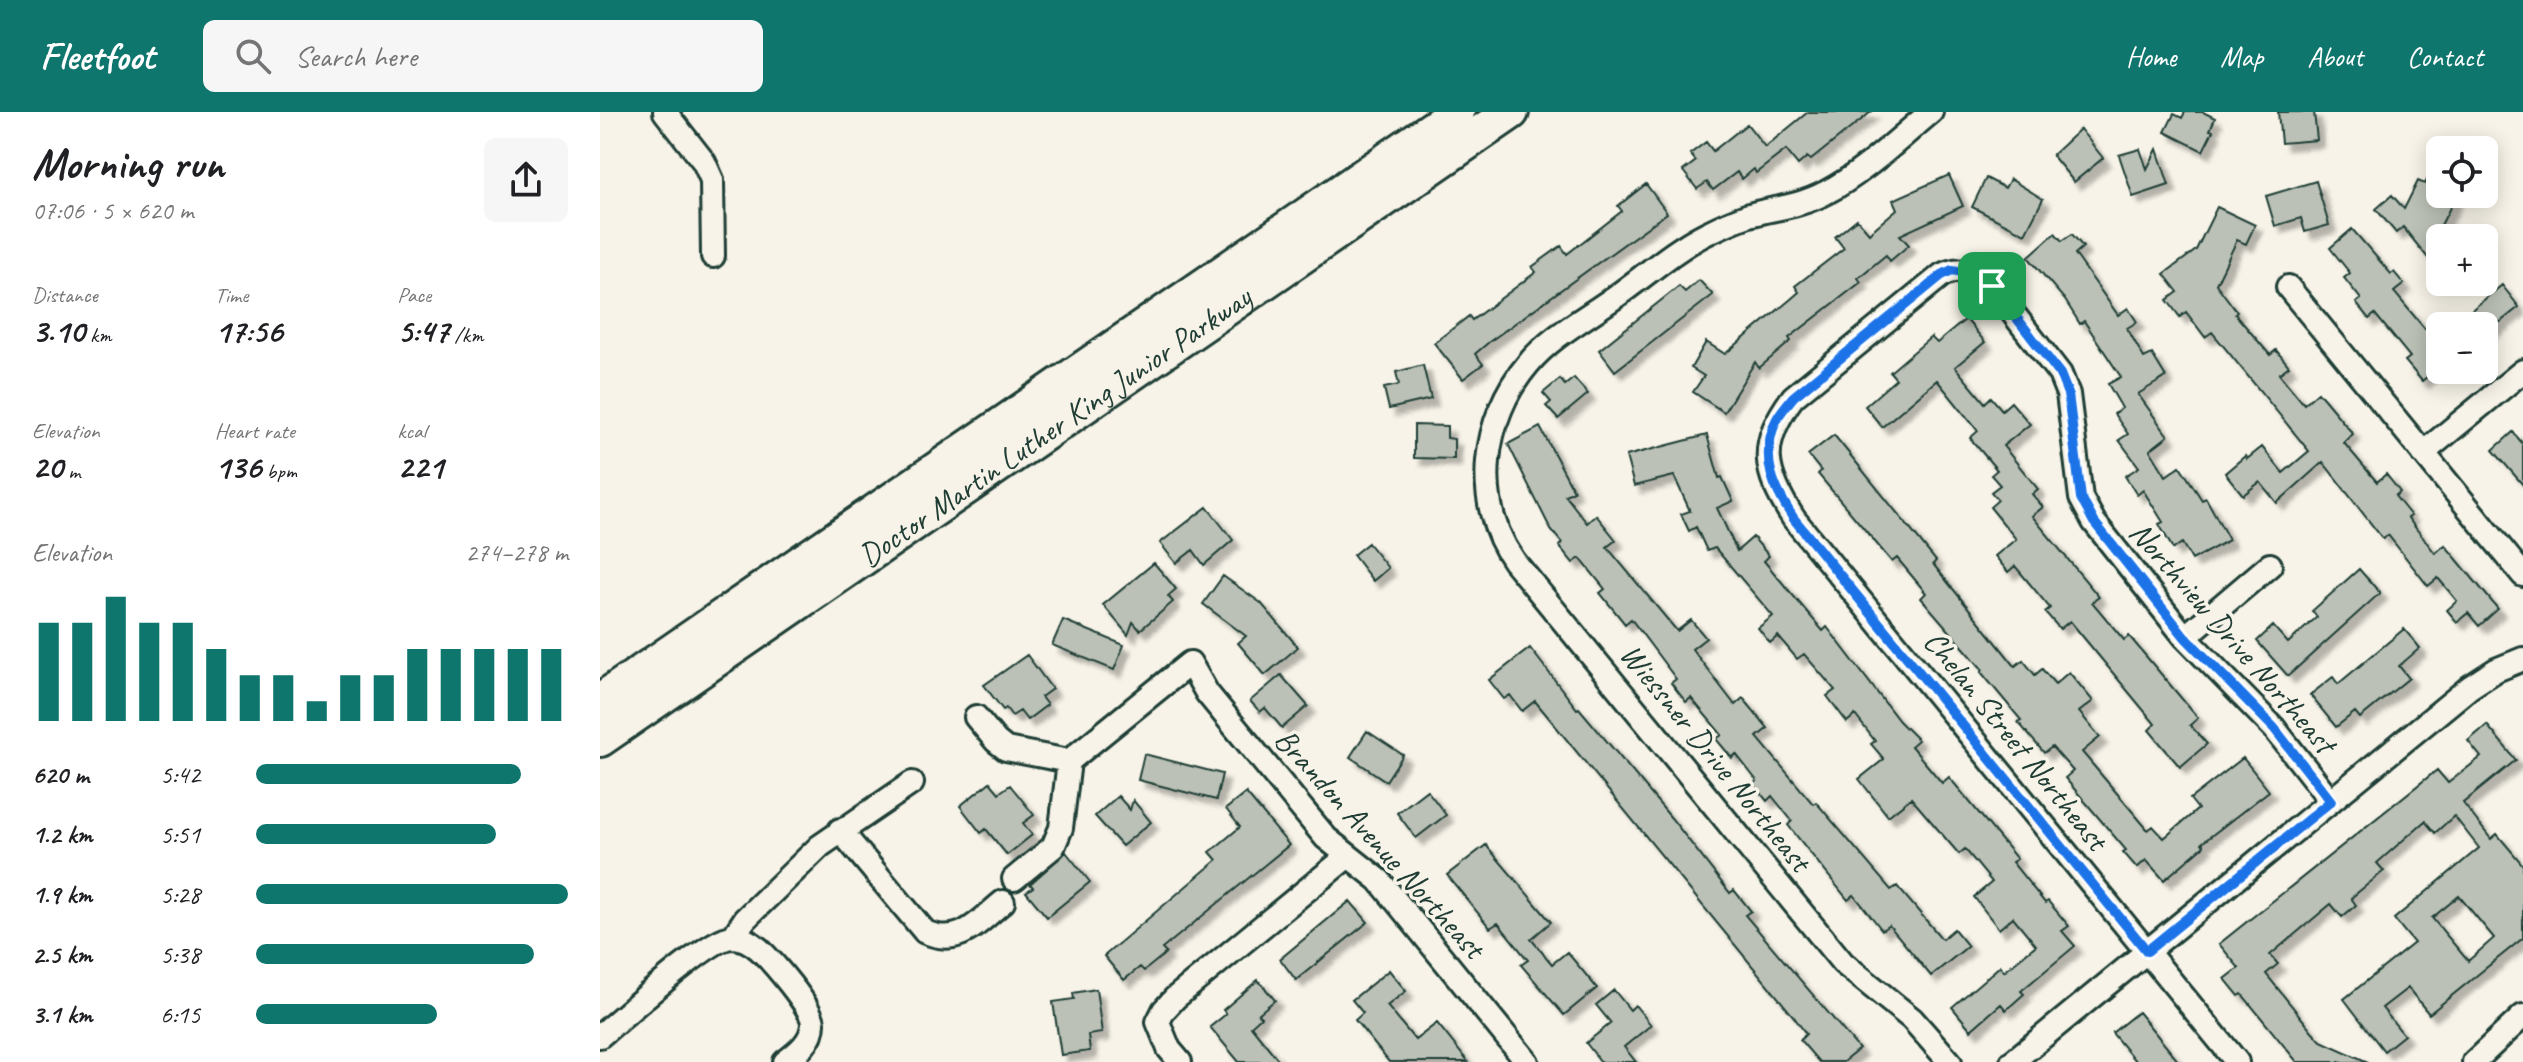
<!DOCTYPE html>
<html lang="en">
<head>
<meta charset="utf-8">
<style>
  body { margin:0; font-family:Caveat,sans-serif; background:#f6f6f6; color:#202124; height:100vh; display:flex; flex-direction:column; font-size:30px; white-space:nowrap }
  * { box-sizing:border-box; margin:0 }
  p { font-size:26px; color:#757577 }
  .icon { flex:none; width:44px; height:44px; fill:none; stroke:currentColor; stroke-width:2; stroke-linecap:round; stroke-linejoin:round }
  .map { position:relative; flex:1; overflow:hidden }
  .side { display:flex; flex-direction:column; background:#fff; width:600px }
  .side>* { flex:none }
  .controls { position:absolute; left:1826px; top:24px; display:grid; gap:16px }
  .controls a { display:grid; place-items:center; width:72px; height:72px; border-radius:12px; background:#fff; box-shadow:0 4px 20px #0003; font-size:40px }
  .pin { position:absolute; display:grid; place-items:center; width:68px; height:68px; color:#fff; margin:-34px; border-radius:16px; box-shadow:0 4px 12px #0006 }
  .round { display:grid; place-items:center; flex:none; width:84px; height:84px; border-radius:12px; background:#f6f6f6 }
  .summary { display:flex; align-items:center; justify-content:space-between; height:136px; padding:0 32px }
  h1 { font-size:44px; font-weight:600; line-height:60px }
  .stats { display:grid; grid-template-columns:repeat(3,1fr); gap:12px; height:136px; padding:8px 32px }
  .stats div { display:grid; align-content:center }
  .stats b { font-size:34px; font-weight:600 }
  .stats small { font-size:22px; font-weight:400 }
  .stats p { font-size:22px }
  .chart { height:224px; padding:16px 32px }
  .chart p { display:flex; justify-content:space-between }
  .chart svg { width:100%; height:144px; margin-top:8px; stroke:#0f766e; stroke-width:6 }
  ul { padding:0 32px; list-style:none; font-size:26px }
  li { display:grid; grid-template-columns:128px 96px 1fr; align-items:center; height:60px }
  li i { height:20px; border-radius:10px; background:#0f766e }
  header { display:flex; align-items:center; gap:48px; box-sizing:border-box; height:112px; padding:0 40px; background:#0f766e; color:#fff }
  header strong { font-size:38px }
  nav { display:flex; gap:44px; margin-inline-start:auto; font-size:28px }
  .search { width:560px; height:72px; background:#f6f6f6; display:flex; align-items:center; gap:20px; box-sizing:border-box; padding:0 28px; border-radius:12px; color:#757577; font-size:30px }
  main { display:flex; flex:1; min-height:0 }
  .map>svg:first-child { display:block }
</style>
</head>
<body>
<header>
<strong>Fleetfoot</strong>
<div class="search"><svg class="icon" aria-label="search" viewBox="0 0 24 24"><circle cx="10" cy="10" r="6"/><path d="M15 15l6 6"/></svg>Search here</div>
<nav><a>Home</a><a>Map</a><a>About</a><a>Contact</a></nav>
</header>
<main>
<section class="side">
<div class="summary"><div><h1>Morning run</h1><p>07:06 · 5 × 620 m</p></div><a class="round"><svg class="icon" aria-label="share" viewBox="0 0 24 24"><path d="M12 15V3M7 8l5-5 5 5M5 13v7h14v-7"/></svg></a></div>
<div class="stats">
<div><p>Distance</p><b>3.10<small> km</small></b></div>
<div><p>Time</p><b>17:56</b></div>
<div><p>Pace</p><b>5:47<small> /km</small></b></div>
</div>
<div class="stats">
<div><p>Elevation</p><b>20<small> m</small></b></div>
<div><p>Heart rate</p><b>136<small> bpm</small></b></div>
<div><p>kcal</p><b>221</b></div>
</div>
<div class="chart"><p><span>Elevation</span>274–278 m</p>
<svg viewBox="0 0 160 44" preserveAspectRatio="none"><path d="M5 44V14M15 44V14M25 44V6M35 44V14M45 44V14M55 44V22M65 44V30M75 44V30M85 44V38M95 44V30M105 44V30M115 44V22M125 44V22M135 44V22M145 44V22M155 44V22"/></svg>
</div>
<ul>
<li><b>620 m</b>5:42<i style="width:85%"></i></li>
<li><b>1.2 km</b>5:51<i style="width:77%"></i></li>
<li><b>1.9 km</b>5:28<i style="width:100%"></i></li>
<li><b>2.5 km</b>5:38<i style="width:89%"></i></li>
<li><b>3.1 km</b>6:15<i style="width:58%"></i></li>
</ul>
</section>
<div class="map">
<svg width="1923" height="950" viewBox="0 0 1923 950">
  <defs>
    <filter id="shadow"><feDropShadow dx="7" dy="7" stdDeviation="2" flood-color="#0004"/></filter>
  </defs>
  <rect width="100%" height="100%" fill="#f7f3e8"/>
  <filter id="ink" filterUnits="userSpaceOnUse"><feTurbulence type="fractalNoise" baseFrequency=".0125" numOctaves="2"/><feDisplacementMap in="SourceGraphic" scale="16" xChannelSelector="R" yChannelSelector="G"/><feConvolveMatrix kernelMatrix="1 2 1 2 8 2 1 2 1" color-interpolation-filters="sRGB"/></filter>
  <g filter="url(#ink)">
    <path fill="#bbc1b6" stroke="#1f3d34" stroke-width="2" fill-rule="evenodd" filter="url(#shadow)" d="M1208,0H1271L1211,48L1207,45L1198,53L1186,38L1156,61L1154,57L1142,67L1137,60L1113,78L1107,70L1097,77L1083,59L1096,49L1090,42L1106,30L1113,39L1147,12L1165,35Z
      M1585,0H1603L1615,6L1610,18L1613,19L1603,39L1565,20L1574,2L1582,6Z
      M1678,0H1714L1717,28L1681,31Z
      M1480,17L1503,46L1474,70L1452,43Z
      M1540,37L1547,57L1557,37L1569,73L1533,85L1519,43Z
      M1840,43V82H1857L1839,117L1840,161L1803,115L1796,121L1776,97L1792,83L1804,97L1818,69L1825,72Z
      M1349,63L1363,94L1300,123L1309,133L1290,149L1286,143L1258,166L1261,170L1189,226L1191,229L1159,256L1155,250L1124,300L1093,280L1104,264L1091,256L1106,230L1125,242L1191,187L1199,180L1195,174L1244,136L1235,125L1257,107L1269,121L1297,97L1293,88Z
      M1386,66L1405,76L1410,67L1443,87L1425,122L1372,95Z
      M1716,69L1729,113L1705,120L1701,106L1675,114L1666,84Z
      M1046,72L1067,101L889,230L875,242L883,252L863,267L834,231L869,204L872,208L936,160L932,155L961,134L967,142L1022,99L1018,94Z
      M1617,95L1655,113L1646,132L1637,128L1616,172L1637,200L1635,202L1670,243L1676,238L1689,254L1679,262L1704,292L1718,280L1753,322L1744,331L1777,370L1786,362L1800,380L1795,384L1811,404L1808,406L1835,441L1845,433L1898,497L1879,514L1868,501L1857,510L1847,498L1857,489L1838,466L1828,474L1788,423L1783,427L1723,350L1677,391L1660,370L1643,383L1625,361L1645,344L1647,347L1662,335L1683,361L1709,339L1612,220L1605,225L1586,200L1580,205L1567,188L1578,180L1564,162L1596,138Z
      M1752,117L1791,162L1794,160L1804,172L1794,180L1825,217L1840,204V254L1822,269L1805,249L1810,245L1775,202L1769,207L1756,191L1761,187L1744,166L1750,161L1730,136Z
      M1455,121L1462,129L1472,122L1483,135L1475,142L1518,203L1528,196L1537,210L1527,216L1544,246L1552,242L1566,265L1538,282L1568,324L1550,338L1566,364L1580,354L1602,388L1606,386L1629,428L1592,448L1582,431L1573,437L1559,412L1563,410L1543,378L1537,383L1525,364L1539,355L1519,328L1528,322L1514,302L1522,296L1508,272L1521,265L1484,209L1480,212L1465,188L1428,145Z
      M1099,168L1113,183L1015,259L999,238L1079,174L1085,180Z
      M1902,173L1919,195L1884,223V214H1852Z
      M1366,207L1385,230L1355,255L1385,291L1391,285L1402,298L1411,290L1430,312L1403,334L1438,377L1432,382L1443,395L1432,404L1499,485L1492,490L1524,528L1529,524L1598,606L1590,613L1607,632L1580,655L1549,618L1555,612L1470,509L1460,517L1445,500L1450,496L1415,454L1408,460L1395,444L1416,427L1390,395L1398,388L1391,380L1400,373L1391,363L1397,358L1370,326L1378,319L1337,268L1282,315L1265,294L1296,267L1290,260L1331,225L1337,231Z
      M823,253L831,287L789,297L784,276L799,273L796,260Z
      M974,266L988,282L958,307L946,294L951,290L943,281L960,267L965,273Z
      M814,313L847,314V326L854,327V347L814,346Z
      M940,315L974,379L965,383L987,411L996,403L1016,428L1007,435L1077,519L1091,508L1106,526L1092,537L1135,593L1143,586L1168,616L1157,625L1213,692L1216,690L1291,778L1297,774L1342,827L1354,817L1368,834L1331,864L1289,813L1282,818L1254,783L1248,788L1188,713L1192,709L1172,684L1167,689L1153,672L1157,669L1136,642L1132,646L1116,627L1122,623L1091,586L1086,590L1071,571L1076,567L1031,507L1025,512L1000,481L1005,477L980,446L973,451L959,434L962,431L951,418L908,332Z
      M1913,320L1923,332V373L1893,338Z
      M1107,323L1119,366L1122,365L1133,389L1117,396L1137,439L1153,425L1169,444L1164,449L1223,519L1227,515L1299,609L1318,628L1311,634L1342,671L1349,665L1417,747L1412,750L1445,791L1448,789L1469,814L1462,819L1475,834L1421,879L1424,882L1406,898L1401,892L1371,918L1352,895L1400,854L1404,859L1436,833L1413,805L1399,817L1374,785L1392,770L1365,737L1359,742L1311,686L1288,704L1259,667L1284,647L1271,632L1275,629L1255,603L1247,610L1227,584L1235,578L1204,542L1197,547L1178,524L1170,531L1158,516L1173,504L1115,436L1107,439L1096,415L1089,419L1081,402L1090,399L1074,364L1034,374L1026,344Z
      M1234,323L1336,449L1333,452L1415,554L1423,548L1435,563L1442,557L1455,572L1469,560L1493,589L1479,600L1500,625L1482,640L1548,718L1553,714L1564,726L1598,697L1590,687L1643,646L1669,679L1602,731L1604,734L1564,768L1546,748L1537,756L1523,740L1526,738L1465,666L1473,659L1452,635L1444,641L1418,610L1421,608L1381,560L1383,558L1321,486L1326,481L1297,446L1292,450L1218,362L1221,359L1208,343Z
      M607,395L633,428L604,453L593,438L576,451L560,431Z
      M768,431L788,456L773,469L753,443Z
      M554,451L576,477L568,484L573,490L540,518L533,510L528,523L503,493Z
      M1759,457L1780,481L1688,564L1657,529L1673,514L1688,531L1717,505L1712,499Z
      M623,464L661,491L698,535L665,563L638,531L646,524L603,492Z
      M463,508L524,533L514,558L452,533Z
      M1804,517L1820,536L1799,554L1809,566L1760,606L1755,600L1736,615L1710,583L1733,565L1738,572Z
      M930,536L977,597L979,596L1072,707L1130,781L1134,778L1151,799L1145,803L1259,937L1243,950H1219L1200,928L1206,922L1194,905L935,589L922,599L910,583L904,587L889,568Z
      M427,543L452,577L441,585L447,593L427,608L420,599L412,604L406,596L403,598L384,573Z
      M681,563L708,594L682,616L665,596L660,600L650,589Z
      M1887,613L1916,648L1863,691L1891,727L1897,722L1923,753V826L1829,902L1808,876L1782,896L1804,923L1784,939L1744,887L1814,831L1794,807L1879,736L1854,704L1835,721L1825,709L1777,751L1784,759L1751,786L1756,793L1742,805L1731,792L1670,843L1678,852L1666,862L1712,919L1721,929L1768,950H1697L1642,882L1639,884L1625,867L1639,856L1619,832L1837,658L1848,671L1881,645L1868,629ZM1859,784L1894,826L1868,849L1832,806Z
      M767,619L803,643L786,669L750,645Z
      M544,642L622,662L616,688L538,668Z
      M390,670L399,681L410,673L434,703L423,711L432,723L407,743L386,717L381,721L360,694Z
      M827,678L846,703L816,726L797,701Z
      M646,681L689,733L562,837L566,841L544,859L540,855L524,868L504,844L617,748L610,740L640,715L626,697Z
      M518,684L530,698L533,688L551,710L522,734L495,704Z
      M886,733L951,810L931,827L952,852L967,840L997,876L964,903L921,853L928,848L898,811L890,816L847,763Z
      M466,740L490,770L447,805L426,780L433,775L430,772Z
      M750,789L768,810L696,868L680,847Z
      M789,858L806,879L787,894L815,928L837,911L868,950H789L755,908L763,901L752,888Z
      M658,868L675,888L658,902L661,905L651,914L680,950H639L610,915L626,902L623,898Z
      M496,877L502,921L488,923L490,939L461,943L453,890L474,887L473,881Z
      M1014,878L1030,898L1035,893L1051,913L1024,935L1036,950H1001L986,931L1011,911L996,893Z
      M1538,900L1579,950H1536L1512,921Z"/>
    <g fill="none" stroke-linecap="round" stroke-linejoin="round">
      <defs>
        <path id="minor" d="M65,0L104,50L112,68L113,144
          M1331,0C1297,28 1264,61 1225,81C1201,94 1175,96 1149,103C1134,108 1119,115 1105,122C1072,139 1045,164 1015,185C986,206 951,224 928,252C882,306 872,390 914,449L1243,851L1312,907L1350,950
          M1688,175L1923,463
          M1823,341L1923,259
          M1585,525L1670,453
          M376,605L396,629L406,637L469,649
          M469,649L590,551L607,581L726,726L779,768L927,950
          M240,718L325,820C360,835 377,811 403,790
          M414,767L453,735L461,716L469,649
          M133,825L145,807L220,734L312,671
          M0,924C23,905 108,826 132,825C142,825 152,831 159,837C172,849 212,895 213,911C213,929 197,941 185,950
          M580,950L569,937L558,910L564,898L575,886L748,744
          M1412,950L1870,575L1896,558L1923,547
          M1637,950L1194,407C1163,359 1158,332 1193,285L1342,163C1362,153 1377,161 1392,174L1460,262L1468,282L1481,386L1494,410L1585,525L1674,616L1731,689
          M1874,950L1923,904"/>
        <g id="highway">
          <path d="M0,589L857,0"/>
          <path id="s1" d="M0,627L911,0"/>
        </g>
      </defs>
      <use href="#minor" stroke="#1f3d34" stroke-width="28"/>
      <use href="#highway" stroke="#1f3d34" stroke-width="40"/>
      <use href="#minor" stroke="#f7f3e8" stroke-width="22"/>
      <use href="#highway" stroke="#f7f3e8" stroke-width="34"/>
    </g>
  </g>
  <g fill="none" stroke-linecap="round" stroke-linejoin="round" filter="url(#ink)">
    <defs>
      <path id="route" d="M1352,158L1379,163L1392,174L1460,262L1468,282L1481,386L1494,410L1585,525L1674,616L1731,689L1547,839L1194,407C1174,377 1160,348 1175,311C1178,302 1187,293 1193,285L1342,163Z"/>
    </defs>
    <use href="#route" stroke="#fff" stroke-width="16"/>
    <use href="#route" stroke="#1a73e8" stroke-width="10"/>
  </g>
  <g text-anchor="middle" stroke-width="7" stroke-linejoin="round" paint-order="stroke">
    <g font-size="32" fill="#1f3d34" stroke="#f7f3e8">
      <text dy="11" stroke="none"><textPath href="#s1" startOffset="552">Doctor Martin Luther King Junior Parkway</textPath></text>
      <text transform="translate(1633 525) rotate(49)" y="11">Northview Drive Northeast</text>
      <text transform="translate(1416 628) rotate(51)" y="11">Chelan Street Northeast</text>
      <text transform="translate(1116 645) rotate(51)" y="11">Wiessner Drive Northeast</text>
      <text transform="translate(780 731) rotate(48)" y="11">Brandon Avenue Northeast</text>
    </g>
  </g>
</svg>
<div class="controls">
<a><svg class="icon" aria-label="locate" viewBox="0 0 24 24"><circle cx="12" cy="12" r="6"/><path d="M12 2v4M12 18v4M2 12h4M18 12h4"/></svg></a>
<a>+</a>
<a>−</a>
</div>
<div class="pin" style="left:1392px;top:174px;background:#1e9e55"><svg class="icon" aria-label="arrive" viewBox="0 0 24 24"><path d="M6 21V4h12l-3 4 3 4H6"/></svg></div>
</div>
</main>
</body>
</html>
